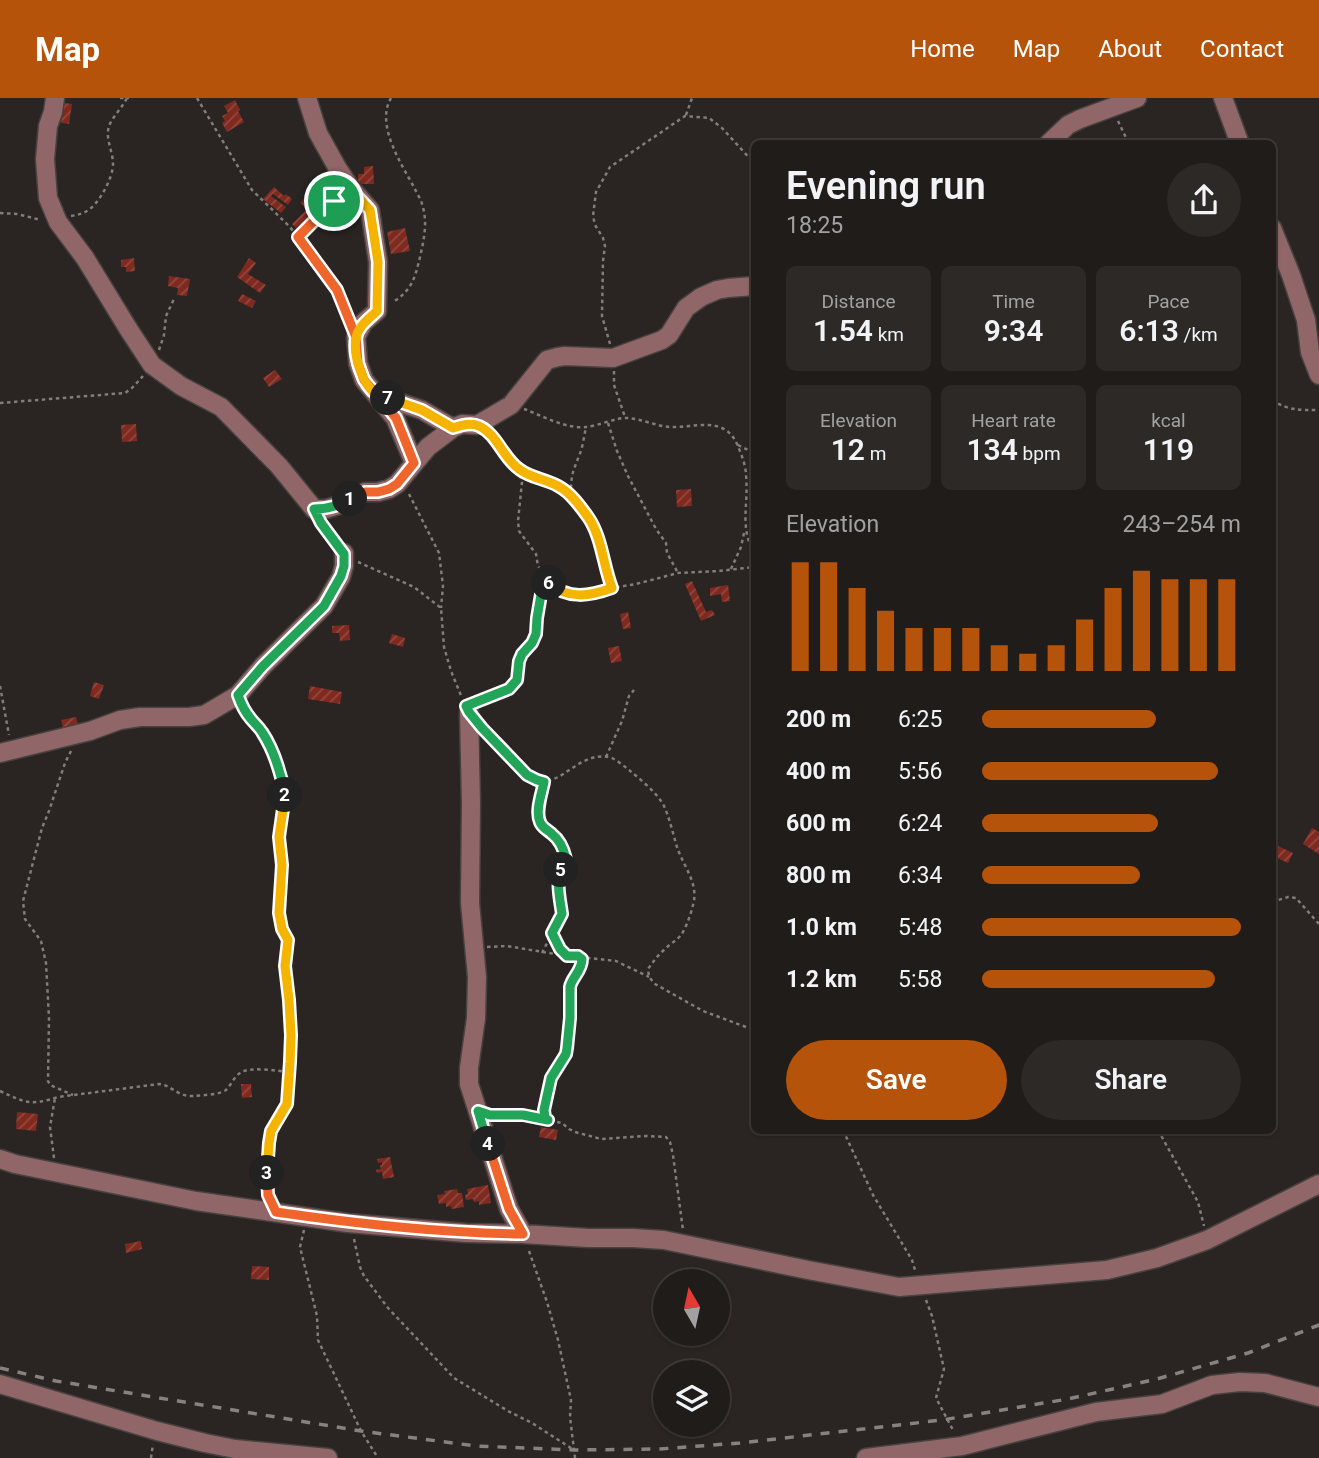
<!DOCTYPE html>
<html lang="en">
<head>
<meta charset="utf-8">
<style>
  body { margin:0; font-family:Roboto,sans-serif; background:#2d2927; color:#f1f3f6; height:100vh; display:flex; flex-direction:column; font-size:26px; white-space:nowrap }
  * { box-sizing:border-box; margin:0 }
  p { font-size:23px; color:#a2a1a2 }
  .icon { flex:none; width:38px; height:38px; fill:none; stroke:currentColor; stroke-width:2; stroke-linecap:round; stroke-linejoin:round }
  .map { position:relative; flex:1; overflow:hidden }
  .side { position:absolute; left:751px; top:42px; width:525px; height:994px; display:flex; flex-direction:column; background:#201c1a; border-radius:10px; box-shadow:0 2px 5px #0004,0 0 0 2px #3d3a39 }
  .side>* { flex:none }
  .needle { width:46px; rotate:351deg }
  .tools { position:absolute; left:653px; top:1171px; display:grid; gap:14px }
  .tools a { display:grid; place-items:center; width:77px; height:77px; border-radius:50%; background:#201c1a; box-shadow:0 2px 5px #0004,0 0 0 2px #3d3a39; font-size:35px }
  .pin { position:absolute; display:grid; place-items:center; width:60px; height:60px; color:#fff; margin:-30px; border:4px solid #fff; border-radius:50%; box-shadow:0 2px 7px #0007 }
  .km { position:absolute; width:35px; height:35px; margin:-18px; border-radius:50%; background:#222; color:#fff; font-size:19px; line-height:35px; text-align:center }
  .round { display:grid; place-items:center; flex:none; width:74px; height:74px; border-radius:37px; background:#2d2927 }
  .head { display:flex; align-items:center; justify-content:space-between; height:119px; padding:0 35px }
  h1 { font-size:38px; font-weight:600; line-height:52px }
  .figures { display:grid; grid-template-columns:repeat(3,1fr); gap:10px; height:119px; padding:7px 35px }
  .figures div { display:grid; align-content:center; border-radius:10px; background:#2d2927; text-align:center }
  .figures b { font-size:30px; font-weight:600 }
  .figures small { font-size:19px; font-weight:400 }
  .figures p { font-size:19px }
  .chart { height:196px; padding:14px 35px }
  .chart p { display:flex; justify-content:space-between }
  .chart svg { width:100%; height:126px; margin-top:7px; stroke:#b45309; stroke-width:6 }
  .cta { display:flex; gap:14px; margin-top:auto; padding:14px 35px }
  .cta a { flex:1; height:80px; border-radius:42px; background:#b45309; color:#fff; font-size:28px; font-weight:600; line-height:80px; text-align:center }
  .cta a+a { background:#2d2927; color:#f1f3f6 }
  ul { padding:0 35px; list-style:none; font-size:23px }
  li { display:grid; grid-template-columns:112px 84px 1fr; align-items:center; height:52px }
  li i { height:18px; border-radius:9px; background:#b45309 }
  header { display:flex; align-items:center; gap:42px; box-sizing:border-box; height:98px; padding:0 35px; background:#b45309; color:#fff }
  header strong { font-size:33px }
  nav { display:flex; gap:38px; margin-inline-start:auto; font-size:24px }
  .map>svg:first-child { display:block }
</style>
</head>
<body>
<header>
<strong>Map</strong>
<nav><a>Home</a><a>Map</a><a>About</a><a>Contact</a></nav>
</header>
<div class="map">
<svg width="1319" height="1360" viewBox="0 0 1319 1360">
  <defs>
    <pattern id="building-hatch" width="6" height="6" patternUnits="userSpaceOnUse" patternTransform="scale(1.75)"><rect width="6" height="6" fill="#7f291f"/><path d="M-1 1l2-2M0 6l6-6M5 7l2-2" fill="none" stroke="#924840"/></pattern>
  </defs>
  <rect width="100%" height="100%" fill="#2a2522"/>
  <path fill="url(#building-hatch)" d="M235,2L240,12L238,13L244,24L227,34L222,25L225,23L222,18L228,15L224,8Z
    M64,5L72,6L69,26L61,25Z
    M373,68L374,86H358V76H364V69Z
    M274,89L284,98L286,96L292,101L288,107L273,96L271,98L286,109L281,115L263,101Z
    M320,97L326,102L313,116L300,105L306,98L313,105Z
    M305,113L313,121L302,132L298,128L296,130L292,126Z
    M405,130L410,153L391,156L387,134Z
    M134,160L135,173L126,174V169H121V162Z
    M249,160L256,165L248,176L266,187L260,195L237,179Z
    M169,178L190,181L187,198L177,197L178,190L168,188Z
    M242,196L256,203L252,210L238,203Z
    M275,272L282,281L269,289L263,280Z
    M136,326L137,343L122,344L121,327Z
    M691,391L692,408L677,409L676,392Z
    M692,483L706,514L712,512L715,517L701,523L685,486Z
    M728,487L730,503L722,504L721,496L710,498V490Z
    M628,514L631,530L623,531L620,516Z
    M349,527L350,542L340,543L339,535H332V528Z
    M392,536L405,540L403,549L389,545Z
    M619,548L622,563L611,565L608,550Z
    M94,584L104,587L99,601L90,598Z
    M310,588L342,594L340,606L308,601Z
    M76,619L78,627L63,630L61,622Z
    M1312,730L1319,734V756L1303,746Z
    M1278,748L1293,755L1288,765L1273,758Z
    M241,986H251L252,999L242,1000Z
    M17,1014L38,1016L36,1033L16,1031Z
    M541,1029L558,1032L556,1042L539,1039Z
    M390,1059L394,1079L383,1081L382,1074L377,1075L376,1072L381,1071L380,1067H382V1064L378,1065L377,1061Z
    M488,1087L491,1105L479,1107V1103L474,1104L473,1101L466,1102L465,1097L468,1096L467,1091Z
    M457,1091L458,1095H462L464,1109L452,1111L451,1108L446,1109V1105L439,1106L437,1097L445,1096L444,1093Z
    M141,1143L142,1151L126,1155L125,1146Z
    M252,1168L269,1169V1182L251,1181Z"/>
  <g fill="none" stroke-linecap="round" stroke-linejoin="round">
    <defs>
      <path id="minor" d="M55,0L53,14L48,28L45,61L48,100L58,124L85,160L129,232L152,267L181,288L221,309L279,368L314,411H326L342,406L365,394H378L389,391L397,386L428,349L453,330L462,326L477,327L511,307L547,262L558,259L565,258L613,260L662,242L669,237L686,210L701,199L717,192L728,190L754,188
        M307,0L318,35L338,71L350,89L370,112L378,164L377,213L363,225L356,239L358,265L364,282L395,320L414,365
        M1223,0L1240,46
        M1048,46L1068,27L1080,21L1137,0
        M1272,130L1291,177L1306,222L1310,254L1319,277
        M377,297L422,312L453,330
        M469,614L471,706L470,805L477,879L476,920L469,970V986L509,1111L523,1136
        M0,655L90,633L120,622L140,619H189L204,617L216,610L238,597L263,568L324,508L341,479L344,468V455
        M0,1061L15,1066L196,1103L348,1125L466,1135L523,1136L588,1140H633L664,1142L808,1172L899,1189L1107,1172L1157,1160L1207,1142L1319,1086
        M0,1286L157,1333L205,1345L235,1351L328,1360
        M866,1360L962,1348L1096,1314L1162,1306L1212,1287L1240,1284L1265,1285L1319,1299"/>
    </defs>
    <use href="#minor" stroke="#46423f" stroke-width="21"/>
    <path stroke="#817d7a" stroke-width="2.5" stroke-dasharray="3.5 3.5" stroke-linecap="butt" d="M120,0H129
      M197,0L252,92L290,129L326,176L336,192L347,220
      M391,0C375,27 402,67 415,91C417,96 421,101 422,106C428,124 424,141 420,159C415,180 412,192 393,204
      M686,17L692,0
      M1118,23L1129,46
      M0,115L17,116L41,122
      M71,118C77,117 82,116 87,113C99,106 113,80 113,66C113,53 105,41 109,28C113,18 122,10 127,0
      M298,139L339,99
      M610,246L602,218L603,163L605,148L603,140L595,127L593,118L596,94L610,69L685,18L709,20L722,30L754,65
      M159,252L164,237L166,218L174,201
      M614,273V287L625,319
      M1272,302C1289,313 1300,312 1319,312
      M0,305L125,295L132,290L143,278
      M524,311C543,318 565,331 586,329C598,328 617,319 628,320C642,321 656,328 670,329C694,330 724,317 737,346C741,355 746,368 746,377C749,408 739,426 754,456
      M608,325L617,353L628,378L656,431L666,445L667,455L678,475
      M491,338L518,371L522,384L518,423L519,433L536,456L538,468L552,488L568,496L582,498L598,495L612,490L636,486L678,475L719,473L754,469
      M738,347L754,355
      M519,372C532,378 548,381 560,389C575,399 591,419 597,436C603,454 606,472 612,490
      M409,396L439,455L443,488L441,510
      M571,397C571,377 572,376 579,358C583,349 584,338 586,329
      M322,427L335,443
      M358,464L414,489L441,510L444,549L451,573L462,600
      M731,471L741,449L744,435
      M0,588L9,637
      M478,603L509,591L517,582L519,563L522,556L532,545L536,536L537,520L544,479
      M243,609L252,623L260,629L268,643L272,653L285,699L279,739L283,767L279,815L282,831L288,842L285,868L289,902L291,937L290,964L287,1006L271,1033L269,1045L267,1090L268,1097
      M484,632C496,644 522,677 538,682C561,690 581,650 612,660C618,663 624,668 629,672C641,682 655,693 663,706C670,720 673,737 678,752C685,770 699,787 693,807C691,816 686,830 681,837C677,842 670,846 665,851C658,857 653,864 648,871L649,879L655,886L703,913L754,932
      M71,653L65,665L49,713L42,730L23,803L25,821L41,843L46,865L49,920L48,983L50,987L73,997
      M606,659L622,623L629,598L634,592
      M1272,804L1288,799L1296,800L1319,826
      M552,835L560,851L567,858L580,859L582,865L580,873L571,884L570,889V920L566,956L551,980L544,1012L545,1020L548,1022L562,1025L569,1031L575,1034L601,1041L646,1038L666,1039L670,1044L673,1057L683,1132
      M487,849L507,848L567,858
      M542,855L562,816L559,803L558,782L566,761C564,752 560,742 552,736C548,732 542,730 540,724C535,713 542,695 544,684
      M580,859L616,863L649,879
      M0,993C26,1005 30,1008 58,999L159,986C172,987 177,999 194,998C202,997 219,997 226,992C231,987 234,979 240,975C249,968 277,973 289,974
      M496,1017H523L545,1021
      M843,1032L873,1097L912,1162L915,1172
      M1158,1032L1198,1104L1204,1128
      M54,1060L50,1029L55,1000
      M304,1132L300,1149L317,1218L318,1242L361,1333L378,1360
      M354,1141L360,1169L364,1178L388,1210L454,1280L508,1313L532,1325L574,1352
      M529,1153L547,1204L558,1242L571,1302L570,1319L575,1360
      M926,1202L932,1218L944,1271L936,1300L954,1334
      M151,1360L153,1346"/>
    <use href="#minor" stroke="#906668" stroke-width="18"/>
    <path stroke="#86827f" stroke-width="3.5" stroke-dasharray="9 9" stroke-linecap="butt" d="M0,1270L56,1283L361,1333L476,1348L574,1352L660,1351L740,1345L942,1322L1068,1301L1157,1281L1248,1255L1319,1227"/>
  </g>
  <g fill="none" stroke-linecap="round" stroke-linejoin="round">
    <defs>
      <path id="split-1" d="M334,103L298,139L337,192L356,239L358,265L364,282L396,320L414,365L397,386L389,391L378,394H365L350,401"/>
      <path id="split-2" d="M285,697C281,676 274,652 262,634C259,629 255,626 251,621C245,614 241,606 238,597L263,568L324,508L341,478L344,468V456L321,425L314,411C327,411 339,408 350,401"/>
      <path id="split-3" d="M267,1075L269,1045L271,1033L287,1006L290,964L291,937L289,902L285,868L288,842L282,831L279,815L282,767L279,739L285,697"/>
      <path id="split-4" d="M267,1075L268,1097L276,1114C358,1126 440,1135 523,1136L509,1111L488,1046"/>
      <path id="split-5" d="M488,1046L478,1013L490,1017H523L548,1022L545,1020L544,1012L551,980L566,956L567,950L570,920V889C572,879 582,873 582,861L578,858H567L560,851L552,835L562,816C560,801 556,786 561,772"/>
      <path id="split-6" d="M549,485L544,479L537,520L536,536L532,545L522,556L519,563L517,582L509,591L466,608L469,614L482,630L527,677L537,682L544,684C542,695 535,713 540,724C542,730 548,732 552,736C560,742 564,752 566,761L561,772"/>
      <path id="split-7" d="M388,300L422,312L453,330C461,327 471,324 479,328C497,336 503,360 519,371C530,380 546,381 558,388C570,394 580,408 588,419C602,439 603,467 612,490C590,498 568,502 549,485"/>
      <path id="split-8" d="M334,103L349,89L370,112L378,164L377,213C369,221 358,228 356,240C353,257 362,287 377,297C381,299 385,299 388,300"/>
    </defs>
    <use href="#split-1" stroke="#fff" stroke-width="14"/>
    <use href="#split-2" stroke="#fff" stroke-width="14"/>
    <use href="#split-3" stroke="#fff" stroke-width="14"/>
    <use href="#split-4" stroke="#fff" stroke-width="14"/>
    <use href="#split-5" stroke="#fff" stroke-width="14"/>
    <use href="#split-6" stroke="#fff" stroke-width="14"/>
    <use href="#split-7" stroke="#fff" stroke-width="14"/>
    <use href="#split-8" stroke="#fff" stroke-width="14"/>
    <use href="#split-1" stroke="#f0652b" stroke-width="9"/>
    <use href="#split-2" stroke="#22a559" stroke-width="9"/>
    <use href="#split-3" stroke="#f5b400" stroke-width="9"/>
    <use href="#split-4" stroke="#f0652b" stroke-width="9"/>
    <use href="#split-5" stroke="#22a559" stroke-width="9"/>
    <use href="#split-6" stroke="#22a559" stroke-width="9"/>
    <use href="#split-7" stroke="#f5b400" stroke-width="9"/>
    <use href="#split-8" stroke="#f5b400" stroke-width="9"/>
  </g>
</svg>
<div class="tools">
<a><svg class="needle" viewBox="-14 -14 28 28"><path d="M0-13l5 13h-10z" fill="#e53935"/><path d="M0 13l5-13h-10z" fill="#a2a1a2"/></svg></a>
<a><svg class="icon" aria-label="layers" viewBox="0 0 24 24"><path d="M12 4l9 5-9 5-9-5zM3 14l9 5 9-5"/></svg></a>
</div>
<div class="pin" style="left:334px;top:103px;background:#1e9e55"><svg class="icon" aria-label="arrive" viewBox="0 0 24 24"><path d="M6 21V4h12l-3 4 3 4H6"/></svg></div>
<b class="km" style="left:350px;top:401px">1</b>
<b class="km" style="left:285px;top:697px">2</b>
<b class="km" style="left:267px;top:1075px">3</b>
<b class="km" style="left:488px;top:1046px">4</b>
<b class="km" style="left:561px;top:772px">5</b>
<b class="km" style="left:549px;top:485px">6</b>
<b class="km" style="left:388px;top:300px">7</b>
<section class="side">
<div class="head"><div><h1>Evening run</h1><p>18:25</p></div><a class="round"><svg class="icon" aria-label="share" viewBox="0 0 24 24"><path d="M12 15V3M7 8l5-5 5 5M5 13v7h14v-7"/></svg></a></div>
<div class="figures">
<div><p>Distance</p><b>1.54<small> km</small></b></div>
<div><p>Time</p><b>9:34</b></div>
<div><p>Pace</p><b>6:13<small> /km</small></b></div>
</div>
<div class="figures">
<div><p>Elevation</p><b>12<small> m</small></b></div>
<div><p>Heart rate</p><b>134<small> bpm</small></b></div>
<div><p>kcal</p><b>119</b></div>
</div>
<div class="chart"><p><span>Elevation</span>243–254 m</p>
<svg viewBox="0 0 160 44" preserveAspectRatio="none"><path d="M5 44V6M15 44V6M25 44V15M35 44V23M45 44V29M55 44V29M65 44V29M75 44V35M85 44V38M95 44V35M105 44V26M115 44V15M125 44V9M135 44V12M145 44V12M155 44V12"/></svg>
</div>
<ul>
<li><b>200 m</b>6:25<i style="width:67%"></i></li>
<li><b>400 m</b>5:56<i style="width:91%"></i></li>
<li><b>600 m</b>6:24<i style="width:68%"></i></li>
<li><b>800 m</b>6:34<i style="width:61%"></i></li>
<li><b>1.0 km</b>5:48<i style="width:100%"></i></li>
<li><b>1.2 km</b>5:58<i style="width:90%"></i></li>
</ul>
<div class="cta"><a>Save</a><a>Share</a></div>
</section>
</div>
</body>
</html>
